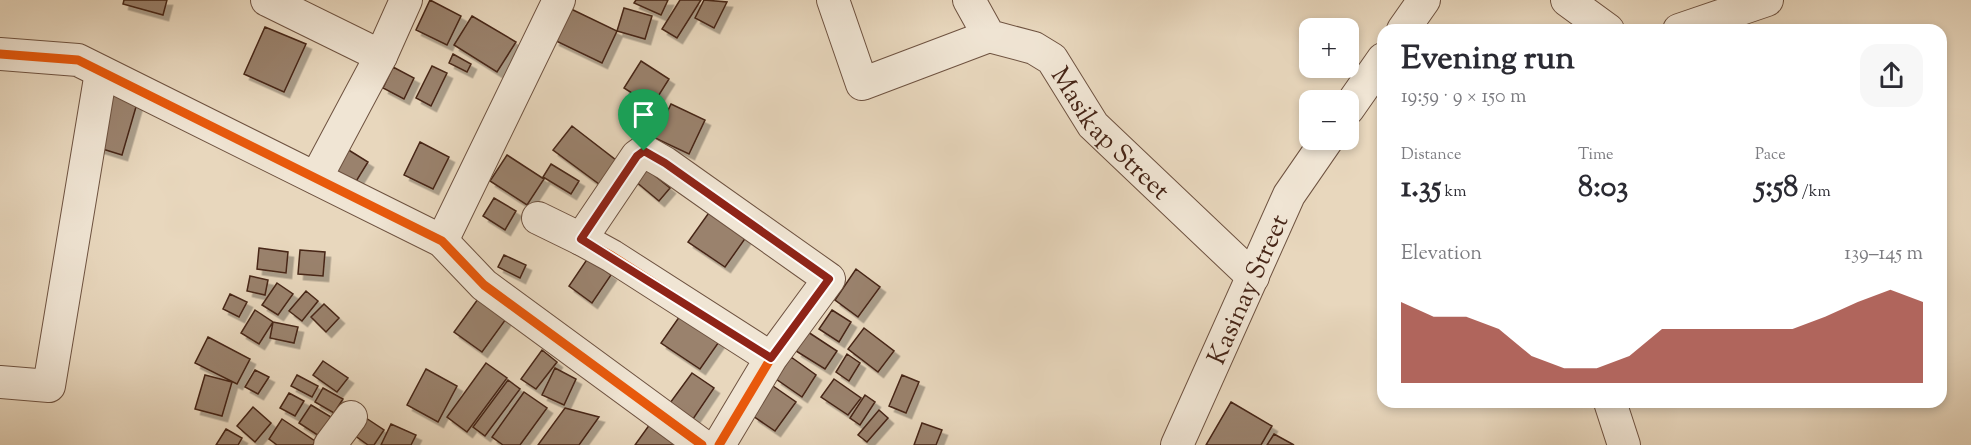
<!DOCTYPE html>
<html lang="en">
<head>
<meta charset="utf-8">
<style>
  body { margin:0; font-family:"Sorts Mill Goudy",serif; background:#f7f7f7; color:#2b2b33; height:100vh; display:flex; flex-direction:column; font-size:22px; white-space:nowrap }
  * { box-sizing:border-box; margin:0 }
  p { font-size:20px; color:#7c7c81 }
  .icon { flex:none; width:33px; height:33px; fill:none; stroke:currentColor; stroke-width:2; stroke-linecap:round; stroke-linejoin:round }
  .map { position:relative; flex:1; overflow:hidden }
  .sheet { position:absolute; left:1377px; top:24px; width:570px; height:384px; display:flex; flex-direction:column; background:#fff; border-radius:18px; box-shadow:0 3px 9px #0003 }
  .sheet>* { flex:none }
  .controls { position:absolute; left:1299px; top:18px; display:grid; gap:12px }
  .controls a { display:grid; place-items:center; width:60px; height:60px; border-radius:12px; background:#fff; box-shadow:0 3px 9px #0003; font-size:30px }
  .pin { position:absolute; display:grid; place-items:center; width:51px; height:51px; color:#fff; margin:-62px -26px; border-radius:50% 50% 50% 0; rotate:-45deg; box-shadow:0 0 6px #0007 }
  .pin .icon { rotate:45deg }
  .round { display:grid; place-items:center; flex:none; width:63px; height:63px; border-radius:18px; background:#f7f7f7 }
  .headline { display:flex; align-items:center; justify-content:space-between; height:102px; padding:0 24px }
  h1 { font-size:33px; font-weight:800; line-height:45px }
  .stats { display:grid; grid-template-columns:repeat(3,1fr); gap:9px; height:102px; padding:6px 24px }
  .stats div { display:grid; align-content:center }
  .stats b { font-size:30px; font-weight:800 }
  .stats small { font-size:16px; font-weight:400 }
  .stats p { font-size:16px }
  .chart { height:168px; padding:12px 24px }
  .chart p { display:flex; justify-content:space-between }
  .chart svg { width:100%; height:108px; margin-top:6px; fill:#8f2418; opacity:.7 }
  .map>svg:first-child { display:block }
</style>
</head>
<body>
<div class="map">
<svg width="1971" height="445" viewBox="0 0 1971 445">
  <defs>
    <filter id="shadow"><feDropShadow dx="5.5" dy="5.5" stdDeviation="0" flood-color="#0004"/></filter>
  </defs>
  <rect width="100%" height="100%" fill="#e8d7bd"/>
  <filter id="stains"><feTurbulence type="fractalNoise" baseFrequency=".00333" numOctaves="4"/><feColorMatrix values="0 0 0 0 .2 0 0 0 0 .09 0 0 0 0 .02 0 0 0 .5 -.17"/></filter>
  <radialGradient id="worn" r=".72"><stop offset=".6" stop-color="#630" stop-opacity="0"/><stop offset="1" stop-color="#630" stop-opacity=".3"/></radialGradient>
  <path fill="#9a826d" stroke="#462517" stroke-width="1.5" filter="url(#shadow)" d="M124,0H167L163,15L123,4Z
    M430,0L461,16L447,45L416,30Z
    M636,0H668L661,15L634,3Z
    M680,0H701L677,38L662,29Z
    M704,0L727,2L714,28L695,18Z
    M569,8L617,31L602,63L554,40Z
    M624,8L652,16L645,39L617,31Z
    M472,16L516,42L497,72L454,45Z
    M265,27L306,44L284,92L244,74Z
    M453,54L471,64L467,72L449,63Z
    M641,61L669,79L652,106L624,88Z
    M432,66L447,73L431,106L416,98Z
    M393,67L414,78L404,99L383,88Z
    M112,93L138,100L122,155L96,147Z
    M671,104L705,120L689,154L655,138Z
    M572,126L621,164L603,187L553,150Z
    M420,142L449,157L433,189L404,175Z
    M347,149L368,162L352,188L332,175Z
    M507,155L544,179L527,205L490,181Z
    M639,163L670,188L659,201L629,176Z
    M551,164L579,181L571,194L543,177Z
    M494,198L516,211L505,230L483,216Z
    M713,207L749,233L725,267L688,242Z
    M259,248L288,252L286,273L257,269Z
    M300,250L325,252L323,276L298,274Z
    M504,255L526,265L520,278L498,267Z
    M588,258L611,275L592,303L569,286Z
    M856,269L880,287L858,317L835,300Z
    M250,276L268,280L265,295L247,291Z
    M277,283L293,294L278,315L262,305Z
    M306,291L318,301L302,321L289,311Z
    M230,294L247,302L239,317L223,309Z
    M478,299L506,319L482,352L454,332Z
    M324,304L339,318L326,332L311,317Z
    M255,310L273,322L259,344L241,333Z
    M832,310L851,322L839,342L819,329Z
    M682,313L721,339L700,369L661,343Z
    M273,322L298,327L294,343L270,338Z
    M864,328L894,351L878,372L848,349Z
    M808,332L837,351L825,369L796,351Z
    M208,337L250,359L237,384L195,363Z
    M542,350L557,362L536,389L521,379Z
    M847,354L860,363L849,381L836,372Z
    M791,357L816,375L802,397L776,379Z
    M323,361L348,378L337,392L313,375Z
    M486,363L507,378L467,432L447,417Z
    M555,368L576,379L564,405L542,395Z
    M426,369L457,386L438,422L407,405Z
    M255,370L269,377L258,394L245,387Z
    M692,373L714,388L693,419L670,403Z
    M205,375L232,382L222,416L195,409Z
    M297,375L318,386L312,397L291,386Z
    M902,375L919,382L906,413L889,406Z
    M834,379L861,398L848,415L821,397Z
    M508,380L520,389L485,436L473,427Z
    M773,386L796,402L775,431L753,416Z
    M323,388L343,399L334,413L315,402Z
    M524,392L547,408L520,445H503L492,437Z
    M289,393L304,401L295,416L280,408Z
    M865,395L875,402L860,425L850,418Z
    M1231,402L1272,426L1261,445H1206Z
    M311,405L331,417L319,436L299,423Z
    M253,407L271,423L255,442L237,426Z
    M565,408L599,417L579,445H538Z
    M879,410L888,418L867,442L858,435Z
    M366,418L384,430L374,445H368L354,435Z
    M282,419L315,441L313,445H277L269,439Z
    M922,423L942,430L936,445H914Z
    M391,424L416,435L411,445H381Z
    M650,424L680,445H635Z
    M226,429L242,438L238,445H216Z
    M1274,434L1294,445H1267Z"/>
  <g fill="none" stroke-linecap="round" stroke-linejoin="round">
    <defs>
      <g id="minor">
        <path d="M267,0L381,56"/>
        <path d="M833,0L862,84L989,36"/>
        <path id="s1" d="M969,0L989,36L1034,48L1052,59L1093,125L1253,277"/>
        <path d="M1567,0L1608,30"/>
        <path d="M1403,30L1424,0"/>
        <path d="M1679,30L1767,0"/>
        <path d="M0,54L78,60L442,241L484,285L702,445"/>
        <path d="M1348,109L1383,59"/>
        <path d="M316,178L381,56L406,0"/>
        <path d="M538,218L581,239"/>
        <path d="M442,241L559,0"/>
        <path d="M0,382L49,386L101,72"/>
        <path d="M1610,402L1624,445"/>
        <path d="M330,445L351,417"/>
        <path d="M719,445L771,358L829,279L665,163L644,151L637,156L581,239L612,256L771,358"/>
        <path id="s2" d="M1177,445L1289,195L1327,140"/>
      </g>
    </defs>
    <use href="#minor" stroke="#6e5240" stroke-width="34"/>
    <use href="#minor" stroke="#f0e5d4" stroke-width="32"/>
    <defs>
      <path id="cycleway" d="M0,54L78,60L442,241L484,285L702,445
        M719,445L771,358L829,279L665,163L644,151L637,156L581,239L612,256L771,358"/>
    </defs>
    <use href="#cycleway" stroke="#f0e5d4" stroke-width="13"/>
    <use href="#cycleway" stroke="#e8590c" stroke-width="9"/>
  </g>
  <g fill="none" stroke-linecap="round" stroke-linejoin="round">
    <defs>
      <path id="route" d="M644,151L665,163L829,279L771,358L581,239L637,156Z"/>
    </defs>
    <use href="#route" stroke="#fff" stroke-width="12"/>
    <use href="#route" stroke="#8f2418" stroke-width="8"/>
  </g>
  <g text-anchor="middle" stroke-width="6" stroke-linejoin="round" paint-order="stroke">
    <g font-size="26" fill="#462517" stroke="#f0e5d4">
      <text dy="9" stroke="none"><textPath href="#s1" startOffset="204">Masikap Street</textPath></text>
      <text dy="9" stroke="none"><textPath href="#s2" startOffset="171">Kasinay Street</textPath></text>
    </g>
  </g>
  <rect width="100%" height="100%" filter="url(#stains)"/>
  <rect width="100%" height="100%" fill="url(#worn)"/>
</svg>
<div class="controls">
<a>+</a>
<a>−</a>
</div>
<div class="pin" style="left:644px;top:151px;background:#1e9e55"><svg class="icon" aria-label="arrive" viewBox="0 0 24 24"><path d="M6 21V4h12l-3 4 3 4H6"/></svg></div>
<section class="sheet">
<div class="headline"><div><h1>Evening run</h1><p>19:59 · 9 × 150 m</p></div><a class="round"><svg class="icon" aria-label="share" viewBox="0 0 24 24"><path d="M12 15V3M7 8l5-5 5 5M5 13v7h14v-7"/></svg></a></div>
<div class="stats">
<div><p>Distance</p><b>1.35<small> km</small></b></div>
<div><p>Time</p><b>8:03</b></div>
<div><p>Pace</p><b>5:58<small> /km</small></b></div>
</div>
<div class="chart"><p><span>Elevation</span>139–145 m</p>
<svg viewBox="0 0 160 44" preserveAspectRatio="none"><path d="M0 44V11L10 17L20 17L30 22L40 33L50 38L60 38L70 33L80 22L90 22L100 22L110 22L120 22L130 17L140 11L150 6L160 11V44z"/></svg>
</div>
</section>
</div>
</body>
</html>
